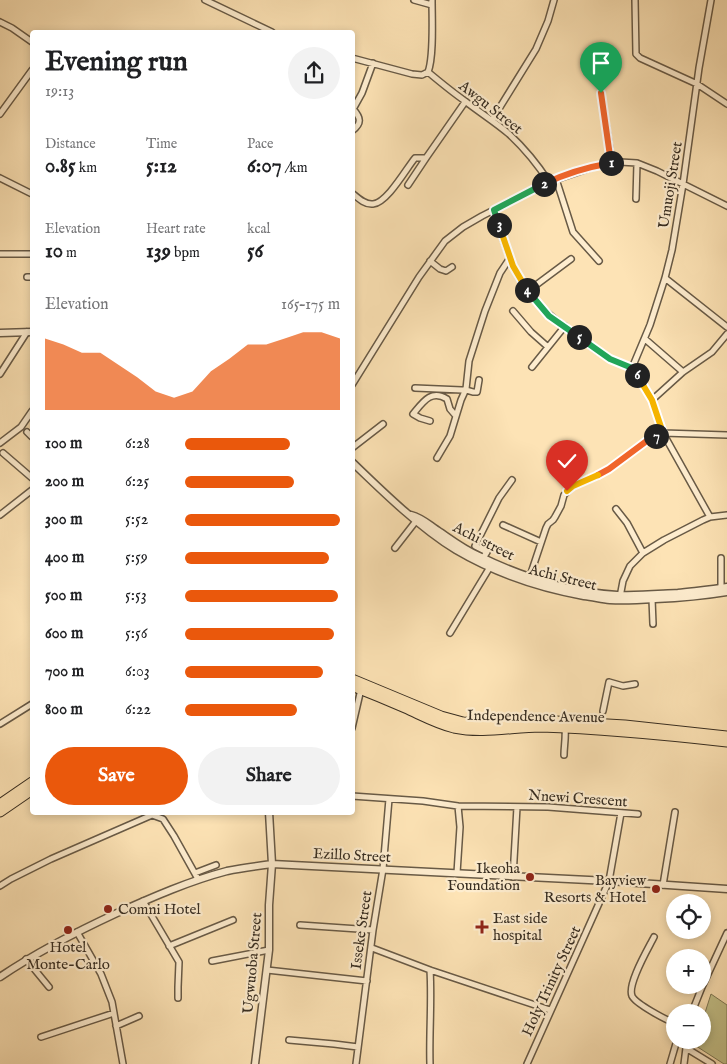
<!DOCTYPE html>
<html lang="en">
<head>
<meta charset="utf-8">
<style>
  body { margin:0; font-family:"IM FELL English",serif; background:#f2f2f2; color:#202124; height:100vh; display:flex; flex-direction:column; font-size:19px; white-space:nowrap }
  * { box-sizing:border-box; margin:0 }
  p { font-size:16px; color:#757577 }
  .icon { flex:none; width:28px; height:28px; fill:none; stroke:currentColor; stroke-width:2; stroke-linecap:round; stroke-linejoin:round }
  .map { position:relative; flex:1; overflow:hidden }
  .sheet { position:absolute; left:30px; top:30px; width:325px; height:785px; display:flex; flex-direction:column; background:#fff; border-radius:5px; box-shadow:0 2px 8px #0003 }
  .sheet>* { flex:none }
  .buttons { position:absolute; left:666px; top:894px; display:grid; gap:10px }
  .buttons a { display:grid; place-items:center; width:45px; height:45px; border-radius:50%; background:#fff; box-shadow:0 2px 8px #0003; font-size:25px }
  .pin { position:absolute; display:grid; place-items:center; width:42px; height:42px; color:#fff; margin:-51px -21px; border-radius:50% 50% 50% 0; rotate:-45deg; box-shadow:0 0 5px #0007 }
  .pin .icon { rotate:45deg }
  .km { position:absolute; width:25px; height:25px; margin:-12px; border-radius:50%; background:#222; color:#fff; font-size:14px; line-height:25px; text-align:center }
  .round { display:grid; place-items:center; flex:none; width:52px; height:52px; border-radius:26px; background:#f2f2f2 }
  .summary { display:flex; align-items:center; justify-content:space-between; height:85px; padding:0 15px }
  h1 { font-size:28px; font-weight:800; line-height:38px }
  .metrics { display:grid; grid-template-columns:repeat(3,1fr); gap:8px; height:85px; padding:5px 15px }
  .metrics div { display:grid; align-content:center }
  .metrics b { font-size:21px; font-weight:800 }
  .metrics small { font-size:14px; font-weight:400 }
  .metrics p { font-size:14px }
  .chart { height:140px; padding:10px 15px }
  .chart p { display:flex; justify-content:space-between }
  .chart svg { width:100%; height:90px; margin-top:5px; fill:#ea580c; opacity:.7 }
  .action { display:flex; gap:10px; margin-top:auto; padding:10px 15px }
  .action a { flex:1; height:58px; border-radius:30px; background:#ea580c; color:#fff; font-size:20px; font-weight:800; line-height:58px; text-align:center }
  .action a+a { background:#f2f2f2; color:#202124 }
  ul { padding:0 15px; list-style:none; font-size:16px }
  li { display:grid; grid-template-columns:80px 60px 1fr; align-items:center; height:38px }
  li i { height:12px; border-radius:6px; background:#ea580c }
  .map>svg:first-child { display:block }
</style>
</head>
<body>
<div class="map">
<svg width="727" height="1064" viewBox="0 0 727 1064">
  <rect width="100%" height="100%" fill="#fde3b5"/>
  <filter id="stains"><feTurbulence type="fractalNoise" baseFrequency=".004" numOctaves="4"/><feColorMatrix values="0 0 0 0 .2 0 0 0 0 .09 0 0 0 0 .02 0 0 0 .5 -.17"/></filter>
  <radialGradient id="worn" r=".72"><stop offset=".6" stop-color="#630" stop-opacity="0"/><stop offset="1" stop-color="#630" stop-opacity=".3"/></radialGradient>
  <path fill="#c4c28a" stroke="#7e7856" d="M711,994L727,1005V1064H724L693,1044L695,1040H702L703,1019Z"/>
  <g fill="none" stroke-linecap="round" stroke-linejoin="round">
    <defs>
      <path id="minor" d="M205,0L272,32
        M414,0L432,5
        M635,0L636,54L640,58L697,84L727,104
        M0,22L12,28L32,42
        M352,58L412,74L422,75L428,72
        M428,72C440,82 452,92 465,101C479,112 495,122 509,134C524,148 538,165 549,182L599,165L620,162L637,163L657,171L727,206
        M428,72C434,57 432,18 432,0
        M601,93L612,163
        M352,111L362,93L373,63
        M0,114L32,70
        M492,120L536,49L548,21L554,0
        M352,131C362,123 361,118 353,109
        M0,178L32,194
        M556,179L573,232L599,261
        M408,185L426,158
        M352,193C358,198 365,205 373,204C387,203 406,169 415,158H426L465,102
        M636,199L637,163
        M494,210C500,228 505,248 513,265C529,305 562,325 595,349C602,354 608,358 615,361C622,365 630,366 635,372L652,400L663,433L710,517
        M0,254H32
        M430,261L440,269L446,271L452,267
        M27,277H32
        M665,278L727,327
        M528,291L571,259
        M513,311L531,332L548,347
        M645,339L683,372
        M532,367L565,326
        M632,368L650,325L665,278L672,250L683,184L699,68L711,0
        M0,374L27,332
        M352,385L419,277L445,241L463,227L482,216L549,182
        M415,388L462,390C468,389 472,393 477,392L479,380
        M652,400L683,372L712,352L727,334
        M430,421L420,418L413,414C423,402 431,389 447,399L450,409L456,416
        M27,432L32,437
        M0,443L21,427L32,411
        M352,448L383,424
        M3,453L32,478
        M437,458L450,436L461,400L466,389L469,361L485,311L500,273L510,258
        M616,509L627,523L643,553
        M0,515L32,490
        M503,525L541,542
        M395,548L416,521
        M483,558L487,552L475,546L499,498L512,480
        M529,579L546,528L548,524L553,520L555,517L561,506L564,495L573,486L609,469L652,437L663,433L727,435
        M721,588V558
        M620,597L623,581L630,566L643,553L664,540L703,520L710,517L727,515
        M652,599L653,624
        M450,633L490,567
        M603,711L609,682L623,686L635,684
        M0,724L32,704
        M352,728L361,689
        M564,755C564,746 566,738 565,728
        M352,796L423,801L458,806L460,827L457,873
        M458,806L548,807L638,814
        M195,873L216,865
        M513,877L517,807
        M663,885L675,812
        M0,886L11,879L51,859L152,815L163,819L174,836L198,879
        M143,901L179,962L178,987V998
        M300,925L373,930
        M77,932L101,974L112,1002L123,1064
        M654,937C648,949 627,984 632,996C636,1004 666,1020 675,1023
        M169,946L233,920
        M372,948L430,970L550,1010
        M26,959L49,987
        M212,961L269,950
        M267,970L367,981
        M692,1012L702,987L727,933
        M116,1026L139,1016
        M41,1037L114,1013
        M289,1040L334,1044L358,1047
        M686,1048L712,1064
        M356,1064L373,930L383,869L389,799
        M430,1064C429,1033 432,1001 430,970
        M527,1064L609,881L621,813
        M670,1064L677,1040
        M684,1064L687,1040"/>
      <path id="tertiary" d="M0,333L32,332
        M352,462C383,492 420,528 456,550C495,573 540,588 584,596C593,597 601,599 610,600C625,601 640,600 655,599C679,598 703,596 727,592
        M411,515C423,518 430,526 440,532C453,541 465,550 479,556C522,577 569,592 617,595C637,596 658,594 678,593C694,591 711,590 727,587
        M0,977C37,952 76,932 117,913C153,897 189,881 227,871C242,868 257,866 272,864L609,881L727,889
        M255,1064L269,950V905L272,864L269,812"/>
      <path id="primary" d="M352,679L441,716L463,722L491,724L539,720L625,725L727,736
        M352,686C370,693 387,700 405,708C421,715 437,724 454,728C483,734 513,727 541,727C604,729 665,735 727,742
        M0,804L32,782
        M0,812L32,790"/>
    </defs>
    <use href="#minor" stroke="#685a46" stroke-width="8"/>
    <use href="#tertiary" stroke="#685a46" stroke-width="9"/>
    <use href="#primary" stroke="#372d21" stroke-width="11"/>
    <use href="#minor" stroke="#feedcf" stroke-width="5"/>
    <use href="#tertiary" stroke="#feedcf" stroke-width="6"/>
    <use href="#primary" stroke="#fde3b5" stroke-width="9"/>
  </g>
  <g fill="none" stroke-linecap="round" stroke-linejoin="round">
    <defs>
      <path id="split-1" d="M601,93L611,163"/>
      <path id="split-2" d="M544,184C564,174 588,167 611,163"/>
      <path id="split-3" d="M499,225L494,210L544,184"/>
      <path id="split-4" d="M499,225L513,266L527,290"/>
      <path id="split-5" d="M527,290L549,316L579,337"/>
      <path id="split-6" d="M579,337L610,359L632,368L637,375"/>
      <path id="split-7" d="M637,375L652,400L663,433L656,436"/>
      <path id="split-8" d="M598,475L609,469L652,437L656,436"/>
      <path id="split-9" d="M567,491L573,486L598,475"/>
    </defs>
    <use href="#split-1" stroke="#fff" stroke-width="10"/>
    <use href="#split-2" stroke="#fff" stroke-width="10"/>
    <use href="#split-3" stroke="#fff" stroke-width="10"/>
    <use href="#split-4" stroke="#fff" stroke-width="10"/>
    <use href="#split-5" stroke="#fff" stroke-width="10"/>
    <use href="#split-6" stroke="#fff" stroke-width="10"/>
    <use href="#split-7" stroke="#fff" stroke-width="10"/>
    <use href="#split-8" stroke="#fff" stroke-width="10"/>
    <use href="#split-9" stroke="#fff" stroke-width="10"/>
    <use href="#split-1" stroke="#f0652b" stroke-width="6"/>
    <use href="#split-2" stroke="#f0652b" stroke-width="6"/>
    <use href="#split-3" stroke="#22a559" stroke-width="6"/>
    <use href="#split-4" stroke="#f5b400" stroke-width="6"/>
    <use href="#split-5" stroke="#22a559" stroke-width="6"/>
    <use href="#split-6" stroke="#22a559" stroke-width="6"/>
    <use href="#split-7" stroke="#f5b400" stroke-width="6"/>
    <use href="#split-8" stroke="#f0652b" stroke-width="6"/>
    <use href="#split-9" stroke="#f5b400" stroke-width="6"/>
  </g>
  <g fill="#8f2418" stroke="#feedcf" stroke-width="2">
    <circle cx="530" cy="877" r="5"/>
    <circle cx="656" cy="889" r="5"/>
    <circle cx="108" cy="909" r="5"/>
    <path d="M479.5 919.5h5v5h5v5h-5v5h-5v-5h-5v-5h5z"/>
    <circle cx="68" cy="930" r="5"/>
  </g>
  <g text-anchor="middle" stroke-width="4.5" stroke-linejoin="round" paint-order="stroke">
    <g font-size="15" fill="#372d21" stroke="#feedcf">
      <text transform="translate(491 107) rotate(38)" y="5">Awgu Street</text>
      <text transform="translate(670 185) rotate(-81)" y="5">Umuoji Street</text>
      <text transform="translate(484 541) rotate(27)" y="5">Achi street</text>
      <text transform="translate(563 577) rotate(14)" y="5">Achi Street</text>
      <text transform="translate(536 716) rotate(1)" y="5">Independence Avenue</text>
      <text transform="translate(578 798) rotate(4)" y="5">Nnewi Crescent</text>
      <text transform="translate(352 855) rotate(3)" y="5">Ezillo Street</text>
      <text transform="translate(361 930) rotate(-82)" y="5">Isseke Street</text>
      <text transform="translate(252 963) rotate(-85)" y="5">Ugwuoba Street</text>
      <text transform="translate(551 981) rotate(-65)" y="5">Holy Trinity Street</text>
    </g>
    <g font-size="15" fill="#372d21" stroke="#feedcf" text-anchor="end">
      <text x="520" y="873">Ikeoha<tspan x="520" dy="17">Foundation</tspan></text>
      <text x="646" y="885">Bayview<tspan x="646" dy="17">Resorts &amp; Hotel</tspan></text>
      <text x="118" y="914" text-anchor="start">Comni Hotel</text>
      <text x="493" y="923" text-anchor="start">East side<tspan x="493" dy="17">hospital</tspan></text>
      <text x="68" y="952" text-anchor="middle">Hotel<tspan x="68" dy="17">Monte-Carlo</tspan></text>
    </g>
  </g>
  <rect width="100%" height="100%" filter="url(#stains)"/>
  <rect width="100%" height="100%" fill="url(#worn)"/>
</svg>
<div class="buttons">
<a><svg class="icon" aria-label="locate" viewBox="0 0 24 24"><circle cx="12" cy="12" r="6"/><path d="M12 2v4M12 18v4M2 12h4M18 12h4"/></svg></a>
<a>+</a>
<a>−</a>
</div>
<div class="pin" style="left:601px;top:93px;background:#1e9e55"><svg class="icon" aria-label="arrive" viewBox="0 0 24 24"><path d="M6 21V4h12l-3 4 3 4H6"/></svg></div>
<div class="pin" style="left:567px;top:491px;background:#d93025"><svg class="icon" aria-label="check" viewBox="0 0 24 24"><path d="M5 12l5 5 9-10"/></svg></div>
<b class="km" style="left:611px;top:163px">1</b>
<b class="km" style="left:544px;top:184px">2</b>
<b class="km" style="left:499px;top:225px">3</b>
<b class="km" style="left:527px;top:290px">4</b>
<b class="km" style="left:579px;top:337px">5</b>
<b class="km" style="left:637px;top:375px">6</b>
<b class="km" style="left:656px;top:436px">7</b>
<section class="sheet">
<div class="summary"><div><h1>Evening run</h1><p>19:13</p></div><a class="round"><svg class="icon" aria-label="share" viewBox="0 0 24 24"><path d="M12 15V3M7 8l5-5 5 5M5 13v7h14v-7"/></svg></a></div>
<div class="metrics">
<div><p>Distance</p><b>0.85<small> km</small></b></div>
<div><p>Time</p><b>5:12</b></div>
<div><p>Pace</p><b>6:07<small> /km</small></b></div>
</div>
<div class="metrics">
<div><p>Elevation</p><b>10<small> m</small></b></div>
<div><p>Heart rate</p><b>139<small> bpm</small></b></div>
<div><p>kcal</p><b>56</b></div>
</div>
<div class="chart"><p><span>Elevation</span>165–175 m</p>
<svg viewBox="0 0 160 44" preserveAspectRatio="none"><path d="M0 44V9L10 12L20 16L30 16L40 22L50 28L60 35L70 38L80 35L90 25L100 19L110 12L120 12L130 9L140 6L150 6L160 9V44z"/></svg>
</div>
<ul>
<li><b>100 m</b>6:28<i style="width:68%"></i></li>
<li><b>200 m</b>6:25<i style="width:70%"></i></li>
<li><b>300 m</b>5:52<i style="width:100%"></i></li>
<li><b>400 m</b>5:59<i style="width:93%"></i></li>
<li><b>500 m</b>5:53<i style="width:99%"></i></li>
<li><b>600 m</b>5:56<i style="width:96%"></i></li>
<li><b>700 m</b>6:03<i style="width:89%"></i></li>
<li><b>800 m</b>6:22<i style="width:72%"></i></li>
</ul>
<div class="action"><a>Save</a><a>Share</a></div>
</section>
</div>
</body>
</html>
